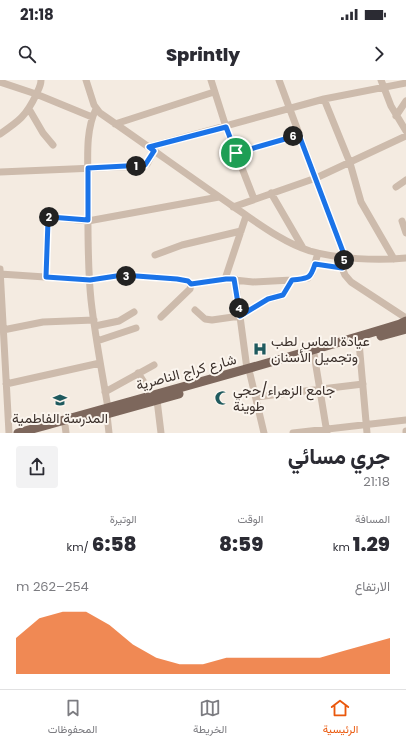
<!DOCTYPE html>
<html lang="ar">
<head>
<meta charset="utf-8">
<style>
  body { margin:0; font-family:Poppins,Vazirmatn,sans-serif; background:#f2f2f3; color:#2b2b33; direction:rtl; height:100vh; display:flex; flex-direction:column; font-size:15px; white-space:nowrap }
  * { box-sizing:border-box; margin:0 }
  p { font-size:13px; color:#7c7c81 }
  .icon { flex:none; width:22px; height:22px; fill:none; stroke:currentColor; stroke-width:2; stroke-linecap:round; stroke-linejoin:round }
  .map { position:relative; height:353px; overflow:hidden; direction:ltr }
  .sheet { display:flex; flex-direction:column; background:#fff; flex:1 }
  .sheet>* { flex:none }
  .pin { position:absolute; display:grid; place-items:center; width:34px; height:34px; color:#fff; margin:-17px; border:2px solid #fff; border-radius:50%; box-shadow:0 1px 4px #0007 }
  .km { position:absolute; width:20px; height:20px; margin:-10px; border-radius:50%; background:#222; color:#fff; font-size:11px; line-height:20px; text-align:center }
  .round { display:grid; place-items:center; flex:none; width:42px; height:42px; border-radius:4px; background:#f2f2f3 }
  .head { display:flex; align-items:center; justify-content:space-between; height:68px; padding:0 16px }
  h1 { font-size:22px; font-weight:800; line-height:30px }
  .figures { display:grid; grid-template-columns:repeat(3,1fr); gap:6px; height:68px; padding:4px 16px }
  .figures div { display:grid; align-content:center }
  .figures b { font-size:20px; font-weight:800 }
  .figures small { font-size:11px; font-weight:400 }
  .figures p { font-size:11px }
  .chart { height:112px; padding:8px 16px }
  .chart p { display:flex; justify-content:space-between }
  .chart svg { width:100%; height:72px; margin-top:4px; fill:#ea580c; opacity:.7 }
  .status { display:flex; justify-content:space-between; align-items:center; height:28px; padding:0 20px; background:#fff; direction:ltr }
  .status svg { height:11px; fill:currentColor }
  header { display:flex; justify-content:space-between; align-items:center; height:52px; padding:0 16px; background:#fff; font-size:18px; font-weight:800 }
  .menu { display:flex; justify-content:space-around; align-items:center; height:56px; border-top:1px solid #e1e1e2; background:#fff; font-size:11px; color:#7c7c81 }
  .menu a { display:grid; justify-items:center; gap:2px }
  .menu .on { color:#ea580c }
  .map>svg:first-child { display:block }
</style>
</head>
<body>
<div class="status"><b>21:18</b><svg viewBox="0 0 49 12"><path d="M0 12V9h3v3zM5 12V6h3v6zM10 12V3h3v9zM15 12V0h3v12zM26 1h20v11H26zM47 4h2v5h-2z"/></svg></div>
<header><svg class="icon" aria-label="forward" viewBox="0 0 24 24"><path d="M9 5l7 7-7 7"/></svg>Sprintly<svg class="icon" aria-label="search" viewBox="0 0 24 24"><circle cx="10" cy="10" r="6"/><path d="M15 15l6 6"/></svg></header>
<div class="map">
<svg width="406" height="353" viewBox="0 0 406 353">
  <rect width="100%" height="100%" fill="#f4ebe1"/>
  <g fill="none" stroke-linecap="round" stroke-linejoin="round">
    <path stroke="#cdbbac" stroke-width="7" d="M86,0L94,25L100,33C145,64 189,96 234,127C258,143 282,162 310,171C338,179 377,181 406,178
      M211,0L226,47L254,119
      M279,0L345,177L342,188
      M381,0L391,26L406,51
      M0,2L36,14L92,37
      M324,19L350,83L361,122L394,179
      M29,29L43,53L53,65
      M96,29C85,51 88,80 88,104C88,142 87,182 91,220C95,256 102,292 108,328
      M396,36L406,21
      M115,44L214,12
      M0,54C19,41 26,36 36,15C38,10 41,6 41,0
      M149,67L324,19L406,3
      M236,73L299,55
      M0,92L143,86L147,84L154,71
      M396,107L406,100
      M271,113L303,168
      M233,127L316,98L406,56
      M402,141L406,153
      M155,175L182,165L241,151
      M315,184L342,188L345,195L351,202L406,238
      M0,189L9,353
      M0,194L90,200L123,195L177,199L188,201L191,204L225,199L253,202L292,200L308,198L312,193L318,173
      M46,197L48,141L50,137L88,141L219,117
      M225,199L246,136
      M235,199L247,289
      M195,230L205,239L212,240L240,236L268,219L283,215L292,200
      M161,237L190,209L191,204
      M95,246L119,241L134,232
      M3,250L43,242L94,240
      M97,261L136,248
      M359,262L367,353
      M314,274L327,353
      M138,293L152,315
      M250,294L264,353
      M6,304L100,283
      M105,312L154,285
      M256,317L363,304
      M157,320L161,353
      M107,335L109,353
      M65,345L66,353
      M293,353L406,340
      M406,353V351"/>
    <path stroke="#7d675c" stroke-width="9" d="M381,256L406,249
      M89,339L179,314
      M18,353C145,317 273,283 400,244L406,241"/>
  </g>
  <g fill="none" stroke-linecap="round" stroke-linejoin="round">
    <defs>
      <path id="route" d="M226,47L236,73L299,55L345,177L342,188L315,184C310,200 308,198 292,200L283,215L268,219L240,236L234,199H226L191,204L188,201L177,199L123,195L90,200L46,197L48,141L50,137L88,140V88L145,85L154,71L149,67Z"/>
    </defs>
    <use href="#route" stroke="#fff" stroke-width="8"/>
    <use href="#route" stroke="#1a73e8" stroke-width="5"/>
  </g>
  <defs>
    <symbol id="hospital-bare" viewBox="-9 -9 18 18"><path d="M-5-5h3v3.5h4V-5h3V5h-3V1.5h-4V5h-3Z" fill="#1f5a5e" stroke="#fbf5ee" stroke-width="2.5" paint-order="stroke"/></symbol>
    <symbol id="mosque-bare" viewBox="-9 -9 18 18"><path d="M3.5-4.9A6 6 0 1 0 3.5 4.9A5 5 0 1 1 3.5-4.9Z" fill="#1f5a5e" stroke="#fbf5ee" stroke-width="2.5" paint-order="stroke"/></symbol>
    <symbol id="school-bare" viewBox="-9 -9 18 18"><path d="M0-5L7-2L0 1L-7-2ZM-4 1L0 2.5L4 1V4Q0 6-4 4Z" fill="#1f5a5e" stroke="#fbf5ee" stroke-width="2.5" paint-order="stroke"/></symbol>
  </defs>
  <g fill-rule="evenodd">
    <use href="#hospital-bare" x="250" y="259" width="20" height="20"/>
    <use href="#mosque-bare" x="212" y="308" width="20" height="20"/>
    <use href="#school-bare" x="50" y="310" width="20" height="20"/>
  </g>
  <g text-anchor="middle" stroke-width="4" stroke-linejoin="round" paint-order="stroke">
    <g font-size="14" fill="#3b302b" stroke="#fbf5ee" text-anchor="start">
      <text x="271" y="266">عيادة الماس لطب<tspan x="271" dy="16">وتجميل الأسنان</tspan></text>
      <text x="233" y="315">جامع الزهراء/حجي<tspan x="233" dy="16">طوينة</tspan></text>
      <text x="60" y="343" text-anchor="middle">المدرسة الفاطمية</text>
    </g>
    <g font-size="14" fill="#3b302b" stroke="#fbf5ee">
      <text transform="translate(186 292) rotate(-15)" y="5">شارع كراج الناصرية</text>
    </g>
  </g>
</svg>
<div class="pin" style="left:236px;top:73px;background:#1e9e55"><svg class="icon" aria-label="arrive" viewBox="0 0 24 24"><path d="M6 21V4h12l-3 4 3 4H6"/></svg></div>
<b class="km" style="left:136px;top:86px">1</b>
<b class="km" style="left:49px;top:137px">2</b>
<b class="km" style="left:126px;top:196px">3</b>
<b class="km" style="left:239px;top:228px">4</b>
<b class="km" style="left:344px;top:180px">5</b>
<b class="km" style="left:293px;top:56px">6</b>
</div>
<section class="sheet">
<div class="head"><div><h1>جري مسائي</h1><p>21:18</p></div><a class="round"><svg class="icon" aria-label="share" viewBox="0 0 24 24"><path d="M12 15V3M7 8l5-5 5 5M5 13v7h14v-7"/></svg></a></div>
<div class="figures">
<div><p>المسافة</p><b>1.29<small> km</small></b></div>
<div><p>الوقت</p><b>8:59</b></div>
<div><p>الوتيرة</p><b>6:58<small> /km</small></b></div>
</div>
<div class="chart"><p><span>الارتفاع</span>254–262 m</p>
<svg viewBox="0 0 160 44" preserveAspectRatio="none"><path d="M0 44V22L10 10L20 6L30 6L40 14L50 26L60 34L70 38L80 38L90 34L100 34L110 34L120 34L130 34L140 30L150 26L160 22V44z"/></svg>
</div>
</section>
<nav class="menu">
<a class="on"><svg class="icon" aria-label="home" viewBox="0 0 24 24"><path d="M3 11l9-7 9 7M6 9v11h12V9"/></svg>الرئيسية</a>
<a><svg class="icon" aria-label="map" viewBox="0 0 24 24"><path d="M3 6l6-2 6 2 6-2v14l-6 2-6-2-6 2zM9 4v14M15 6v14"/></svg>الخريطة</a>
<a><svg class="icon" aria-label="saved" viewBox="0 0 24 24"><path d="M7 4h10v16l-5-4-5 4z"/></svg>المحفوظات</a>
</nav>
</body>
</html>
